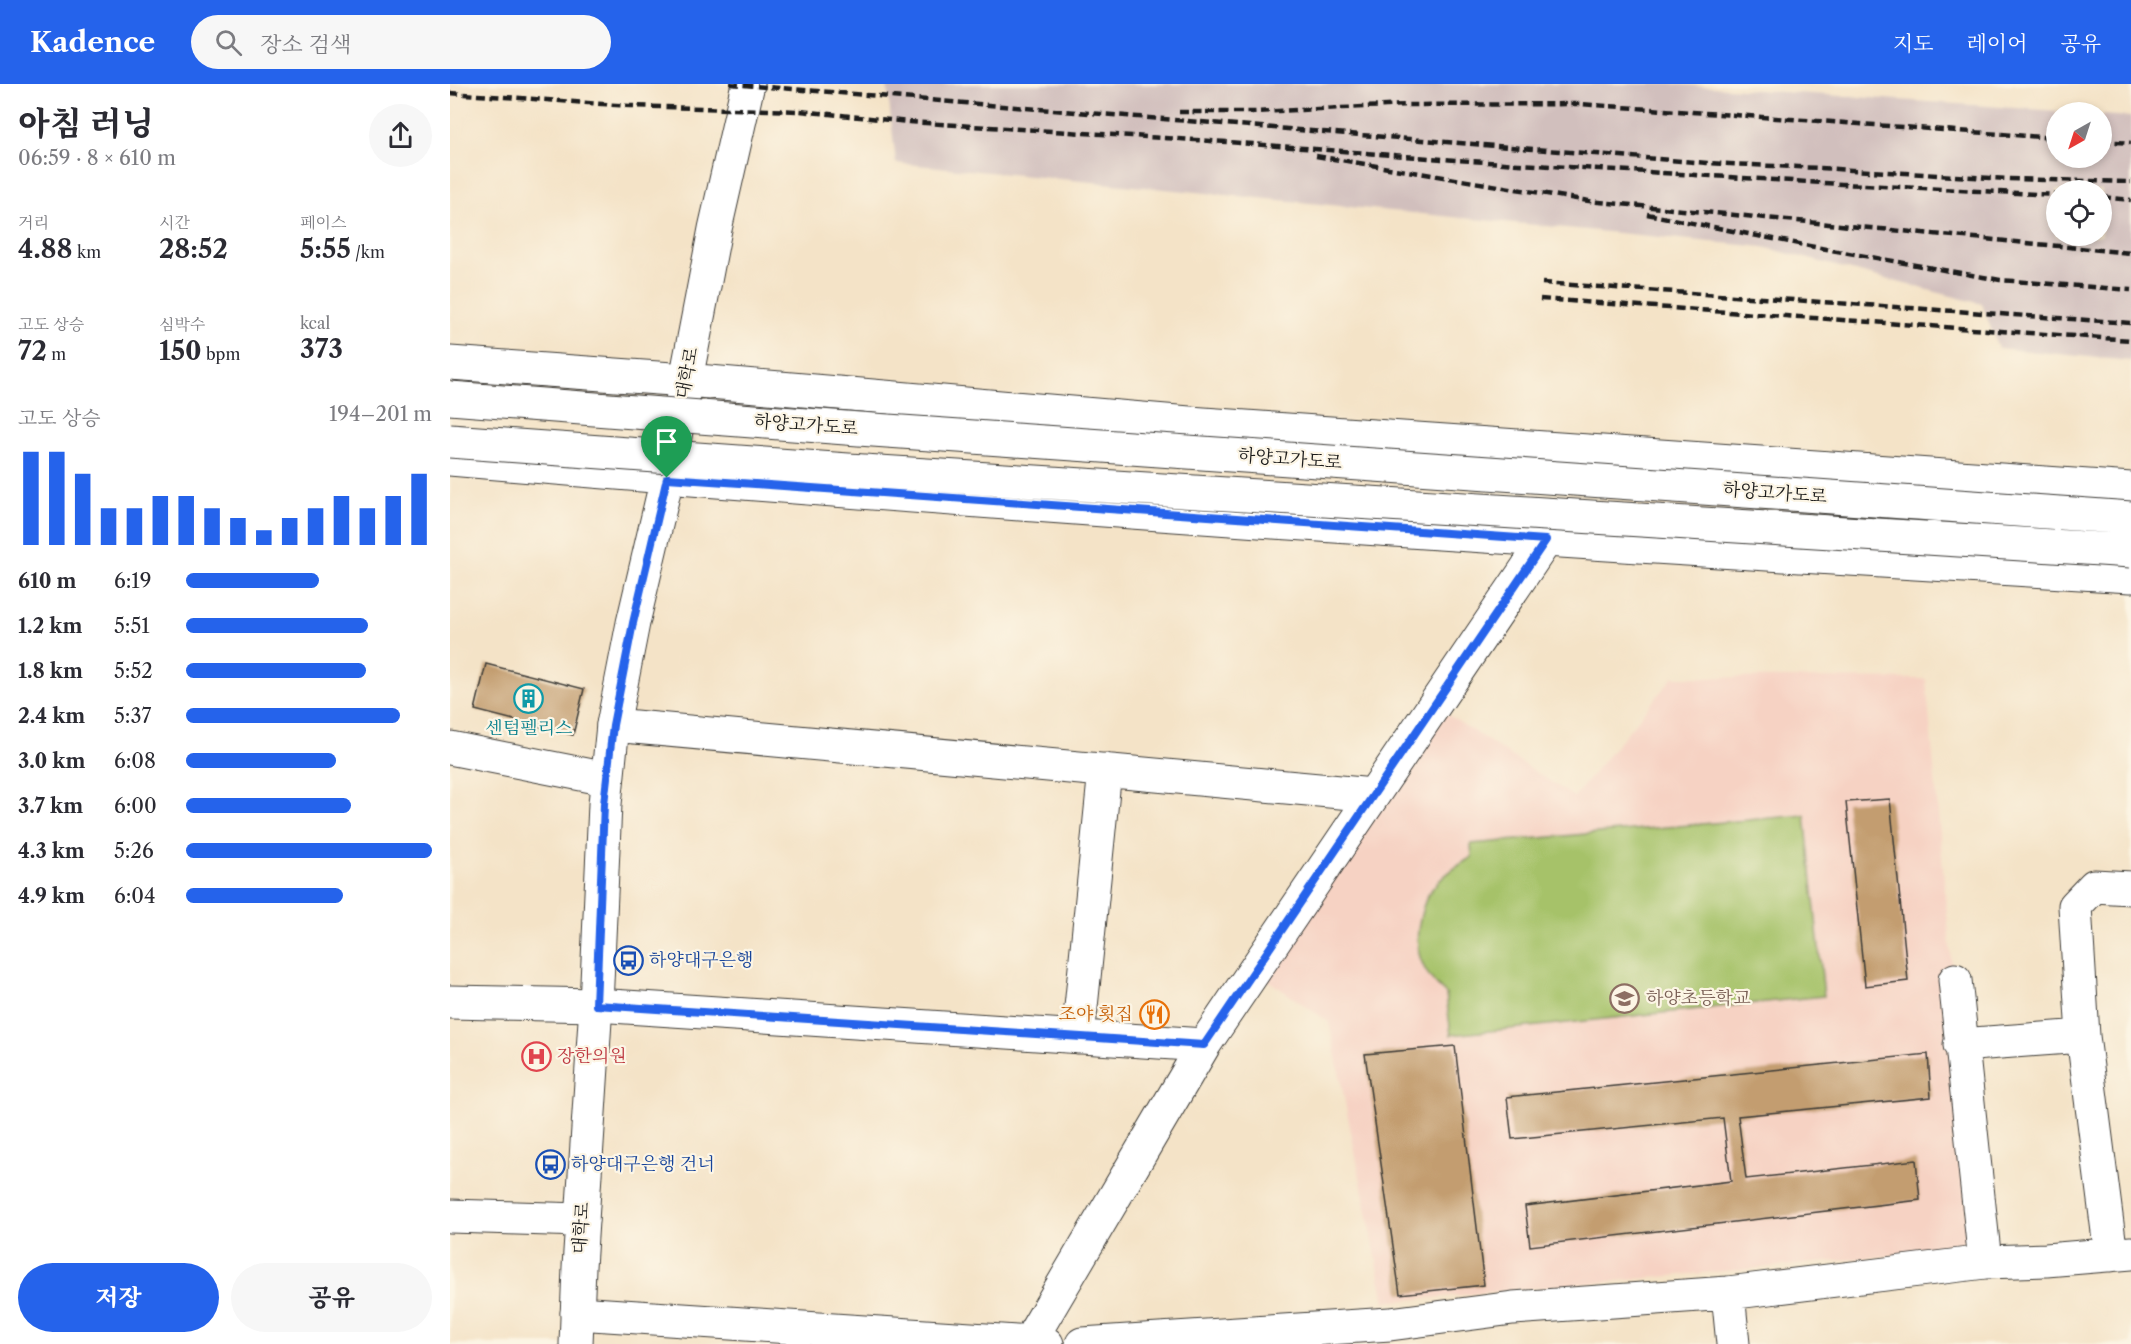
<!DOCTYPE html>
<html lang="ko">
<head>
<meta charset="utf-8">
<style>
  body { margin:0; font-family:"Libre Caslon Text","Noto Serif KR",serif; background:#f7f7f7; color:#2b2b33; height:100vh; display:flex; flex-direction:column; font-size:22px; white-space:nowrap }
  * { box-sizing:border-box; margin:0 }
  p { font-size:20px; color:#7c7c81 }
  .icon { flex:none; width:33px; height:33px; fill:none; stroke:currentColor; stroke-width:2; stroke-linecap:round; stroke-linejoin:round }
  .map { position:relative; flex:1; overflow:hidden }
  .sheet { display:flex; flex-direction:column; background:#fff; width:450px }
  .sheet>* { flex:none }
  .needle { width:39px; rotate:219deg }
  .controls { position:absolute; left:1596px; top:18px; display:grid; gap:12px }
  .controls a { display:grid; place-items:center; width:66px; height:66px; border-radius:50%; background:#fff; box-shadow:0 3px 9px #0003; font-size:30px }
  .pin { position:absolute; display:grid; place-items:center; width:51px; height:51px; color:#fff; margin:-62px -26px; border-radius:50% 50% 50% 0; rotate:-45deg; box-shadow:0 0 6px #0007 }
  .pin .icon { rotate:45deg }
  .round { display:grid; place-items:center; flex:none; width:63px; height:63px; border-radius:32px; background:#f7f7f7 }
  .summary { display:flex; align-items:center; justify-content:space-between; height:102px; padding:0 18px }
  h1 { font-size:33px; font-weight:800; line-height:45px }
  .metrics { display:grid; grid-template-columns:repeat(3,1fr); gap:9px; height:102px; padding:6px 18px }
  .metrics div { display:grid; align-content:center }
  .metrics b { font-size:26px; font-weight:800 }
  .metrics small { font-size:16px; font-weight:400 }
  .metrics p { font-size:16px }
  .chart { height:168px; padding:12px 18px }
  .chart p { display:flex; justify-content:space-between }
  .chart svg { width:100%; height:108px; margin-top:6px; stroke:#2563eb; stroke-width:6 }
  .cta { display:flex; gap:12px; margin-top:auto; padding:12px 18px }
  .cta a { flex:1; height:69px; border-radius:36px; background:#2563eb; color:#fff; font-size:24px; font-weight:800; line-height:69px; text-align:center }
  .cta a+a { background:#f7f7f7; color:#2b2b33 }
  ul { padding:0 18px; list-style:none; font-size:20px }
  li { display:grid; grid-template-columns:96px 72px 1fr; align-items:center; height:45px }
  li i { height:15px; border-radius:8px; background:#2563eb }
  header { display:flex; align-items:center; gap:36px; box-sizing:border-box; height:84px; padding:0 30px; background:#2563eb; color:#fff }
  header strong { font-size:28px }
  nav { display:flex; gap:33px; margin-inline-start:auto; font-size:21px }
  .search { width:420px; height:54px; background:#f7f7f7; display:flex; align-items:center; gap:15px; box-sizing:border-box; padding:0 21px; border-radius:33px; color:#7c7c81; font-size:22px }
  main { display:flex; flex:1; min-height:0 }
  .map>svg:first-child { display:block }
</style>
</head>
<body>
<header>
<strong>Kadence</strong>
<div class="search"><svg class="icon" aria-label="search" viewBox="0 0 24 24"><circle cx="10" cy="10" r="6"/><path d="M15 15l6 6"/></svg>장소 검색</div>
<nav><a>지도</a><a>레이어</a><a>공유</a></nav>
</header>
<main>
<section class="sheet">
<div class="summary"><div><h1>아침 러닝</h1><p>06:59 · 8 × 610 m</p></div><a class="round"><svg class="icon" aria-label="share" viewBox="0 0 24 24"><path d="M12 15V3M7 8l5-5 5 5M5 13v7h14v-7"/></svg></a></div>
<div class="metrics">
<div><p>거리</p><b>4.88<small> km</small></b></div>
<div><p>시간</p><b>28:52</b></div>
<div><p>페이스</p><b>5:55<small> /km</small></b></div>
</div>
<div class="metrics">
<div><p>고도 상승</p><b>72<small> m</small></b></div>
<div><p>심박수</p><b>150<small> bpm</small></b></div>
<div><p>kcal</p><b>373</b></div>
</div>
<div class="chart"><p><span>고도 상승</span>194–201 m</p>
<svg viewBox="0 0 160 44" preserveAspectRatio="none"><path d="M5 44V6M15 44V6M25 44V15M35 44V29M45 44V29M55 44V24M65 44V24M75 44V29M85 44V33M95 44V38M105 44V33M115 44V29M125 44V24M135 44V29M145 44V24M155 44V15"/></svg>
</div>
<ul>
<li><b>610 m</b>6:19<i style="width:54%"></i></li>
<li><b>1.2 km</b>5:51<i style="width:74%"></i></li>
<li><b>1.8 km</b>5:52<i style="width:73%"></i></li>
<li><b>2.4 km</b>5:37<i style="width:87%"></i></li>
<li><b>3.0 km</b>6:08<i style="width:61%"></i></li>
<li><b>3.7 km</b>6:00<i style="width:67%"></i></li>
<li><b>4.3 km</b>5:26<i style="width:100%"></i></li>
<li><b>4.9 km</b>6:04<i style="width:64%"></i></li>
</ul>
<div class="cta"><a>저장</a><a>공유</a></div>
</section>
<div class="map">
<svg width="1681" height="1260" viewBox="0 0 1681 1260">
  <rect width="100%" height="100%" fill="#fcf5e5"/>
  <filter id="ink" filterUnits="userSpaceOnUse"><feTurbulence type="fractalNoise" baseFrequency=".0167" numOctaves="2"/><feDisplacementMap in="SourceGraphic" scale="12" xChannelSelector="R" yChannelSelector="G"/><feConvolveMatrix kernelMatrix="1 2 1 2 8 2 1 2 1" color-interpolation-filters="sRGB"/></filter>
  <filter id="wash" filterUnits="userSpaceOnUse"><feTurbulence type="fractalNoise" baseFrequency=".008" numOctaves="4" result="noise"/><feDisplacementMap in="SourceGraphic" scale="24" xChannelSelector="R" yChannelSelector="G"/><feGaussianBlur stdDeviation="1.35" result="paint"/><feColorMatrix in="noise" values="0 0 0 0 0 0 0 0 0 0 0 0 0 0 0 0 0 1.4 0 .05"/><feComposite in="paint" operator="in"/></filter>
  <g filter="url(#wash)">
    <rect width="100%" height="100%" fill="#f4e3c7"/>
    <path fill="#f6d2c3" d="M1223,593L1476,595L1527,1164L935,1218L879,938L800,884L980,619L1124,713Z"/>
    <path fill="#d1bfbd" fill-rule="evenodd" d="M437,0H1219L1623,28H1606V74H1652V31L1681,33V277L1548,264L1532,220L1313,163L446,79ZM1606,106H1652V152H1606Z"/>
    <path fill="#a6c269" stroke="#616f42" stroke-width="1.5" d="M1355,731L1374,912L1001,951L996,910C970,888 962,864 971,831C973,822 976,813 982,805C993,791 1007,782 1022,773L1021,760Z"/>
    <g id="blocks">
      <path fill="#c39d6f" d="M36,580L134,605L123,651L25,626Z
        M1440,715L1458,897L1415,902L1396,718Z
        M1005,962L1034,1201L950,1210L915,970Z
        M1478,970L1481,1013L1288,1032L1296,1095L1466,1076L1470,1116L1080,1162L1075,1122L1281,1097L1273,1034L1062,1055L1057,1013Z"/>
    </g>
  </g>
  <g filter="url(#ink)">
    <use href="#blocks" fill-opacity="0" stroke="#3c3a36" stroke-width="1.5"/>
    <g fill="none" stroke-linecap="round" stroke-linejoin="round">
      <defs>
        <path id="minor" d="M163,641L923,711
          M0,664L157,695
          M1505,896L1535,1178
          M0,918L146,921L754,961
          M1633,952L1625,822L1644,802L1681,804
          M628,953L655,686
          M1510,961L1633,952L1661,1171
          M0,1132L132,1136
          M1278,1209L1283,1260
          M127,1229L597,1260
          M578,1260L754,961L1096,456
          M632,1260L940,1240L1063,1224L1278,1209L1535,1178L1596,1176L1681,1169"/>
        <path id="major" d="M0,279L236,296L739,339L1681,405
          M0,375C560,423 1120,459 1681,492
          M126,1260L129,1183L146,921L155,720L163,641L183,539L217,394L265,145L298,0"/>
      </defs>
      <use href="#minor" stroke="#3c3a36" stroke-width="35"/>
      <use href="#major" stroke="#3c3a36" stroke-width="35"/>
      <use href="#minor" stroke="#fff" stroke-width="33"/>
      <use href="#major" stroke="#fff" stroke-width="33"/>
      <path stroke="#1c1c1c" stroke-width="4.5" stroke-dasharray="9 4.5" stroke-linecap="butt" d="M280,0L1257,79L1369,84L1557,95L1681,98
        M0,9L180,22L350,27L459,38L777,58L1005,76L1374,99L1606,111
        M729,28H805L957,21L1130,20L1606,54
        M1652,57L1681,59
        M866,72L1139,117L1681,169
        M1652,113L1681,116
        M1197,130L1359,162L1550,196L1681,206
        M1092,199L1681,239
        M1090,215L1681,256"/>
      <defs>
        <path id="major-bridge" d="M0,314L409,345L1681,434
          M0,357L398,386L1681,467"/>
      </defs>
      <use href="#major-bridge" stroke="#3c3a36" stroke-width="35" stroke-linecap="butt"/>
      <use href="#major-bridge" stroke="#fff" stroke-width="33"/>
    </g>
  </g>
  <g fill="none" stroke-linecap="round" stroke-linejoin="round" filter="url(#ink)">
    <defs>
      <path id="route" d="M217,394L305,400L1096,456L754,961L146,921L154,720L163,641L183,539Z"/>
    </defs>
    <use href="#route" stroke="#fff" stroke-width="12"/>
    <use href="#route" stroke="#2563eb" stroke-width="8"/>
  </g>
  <defs>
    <symbol id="building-ring" viewBox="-11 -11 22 22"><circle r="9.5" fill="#fcf5e5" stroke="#0f9aa8" stroke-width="1.5"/><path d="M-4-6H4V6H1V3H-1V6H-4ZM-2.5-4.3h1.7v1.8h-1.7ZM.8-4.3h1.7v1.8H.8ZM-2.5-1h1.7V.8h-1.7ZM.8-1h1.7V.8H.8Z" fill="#0f9aa8"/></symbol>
    <symbol id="bus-ring" viewBox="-11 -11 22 22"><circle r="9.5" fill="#fcf5e5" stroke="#1a4fb4" stroke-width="1.5"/><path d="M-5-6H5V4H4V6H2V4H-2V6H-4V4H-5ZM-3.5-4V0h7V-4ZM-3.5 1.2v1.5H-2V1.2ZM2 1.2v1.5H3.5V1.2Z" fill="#1a4fb4"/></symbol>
    <symbol id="school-ring" viewBox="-11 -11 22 22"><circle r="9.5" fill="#fcf5e5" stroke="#8d6e63" stroke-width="1.5"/><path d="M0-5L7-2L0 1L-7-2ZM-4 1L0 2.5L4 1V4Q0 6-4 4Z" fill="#8d6e63"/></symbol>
    <symbol id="restaurant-ring" viewBox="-11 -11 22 22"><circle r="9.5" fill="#fcf5e5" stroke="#e8710a" stroke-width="1.5"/><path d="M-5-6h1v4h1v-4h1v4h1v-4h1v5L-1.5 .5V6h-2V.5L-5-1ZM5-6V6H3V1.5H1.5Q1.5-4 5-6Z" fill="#e8710a"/></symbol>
    <symbol id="hospital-ring" viewBox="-11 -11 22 22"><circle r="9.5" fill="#fcf5e5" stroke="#e0444e" stroke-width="1.5"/><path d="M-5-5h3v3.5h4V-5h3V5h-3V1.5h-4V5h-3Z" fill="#e0444e"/></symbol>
  </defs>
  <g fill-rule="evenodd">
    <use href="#building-ring" x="62" y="598" width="33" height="33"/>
    <use href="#bus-ring" x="162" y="860" width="33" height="33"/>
    <use href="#school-ring" x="1158" y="898" width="33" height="33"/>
    <use href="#restaurant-ring" x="688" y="914" width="33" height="33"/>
    <use href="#hospital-ring" x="70" y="956" width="33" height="33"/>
    <use href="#bus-ring" x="84" y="1064" width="33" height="33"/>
  </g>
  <g text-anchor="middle" stroke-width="4.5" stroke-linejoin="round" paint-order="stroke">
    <g font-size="18" fill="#1c1c1c" stroke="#fcf5e5">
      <text transform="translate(237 289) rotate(-79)" y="6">대학로</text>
      <text transform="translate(356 341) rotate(4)" y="6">하양고가도로</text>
      <text transform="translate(840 375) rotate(4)" y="6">하양고가도로</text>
      <text transform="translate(1325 409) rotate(4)" y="6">하양고가도로</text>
      <text transform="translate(131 1144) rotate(-86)" y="6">대학로</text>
    </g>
    <g font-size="18" fill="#0d838f" stroke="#fcf5e5">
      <text x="79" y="650">센텀펠리스</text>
    </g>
    <g font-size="18" fill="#164399" stroke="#fcf5e5" text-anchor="start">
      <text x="199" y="882">하양대구은행</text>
      <text x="121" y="1086">하양대구은행 건너</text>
    </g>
    <g font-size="18" fill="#785e54" stroke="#fcf5e5" text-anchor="start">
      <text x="1196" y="920">하양초등학교</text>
    </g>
    <g font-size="18" fill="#c56008" stroke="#fcf5e5" text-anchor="end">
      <text x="683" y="936">조야 횟집</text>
    </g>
    <g font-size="18" fill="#be3a42" stroke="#fcf5e5" text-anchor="start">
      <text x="107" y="978">장한의원</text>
    </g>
  </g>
</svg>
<div class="controls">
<a><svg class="needle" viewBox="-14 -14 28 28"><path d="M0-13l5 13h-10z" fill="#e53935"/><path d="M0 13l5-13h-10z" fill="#7c7c81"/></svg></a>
<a><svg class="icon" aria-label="locate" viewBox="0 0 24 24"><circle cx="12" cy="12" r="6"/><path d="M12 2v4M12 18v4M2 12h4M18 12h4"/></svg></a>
</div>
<div class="pin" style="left:217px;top:394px;background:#1e9e55"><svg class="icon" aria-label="arrive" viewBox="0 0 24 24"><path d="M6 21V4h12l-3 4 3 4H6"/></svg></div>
</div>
</main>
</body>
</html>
